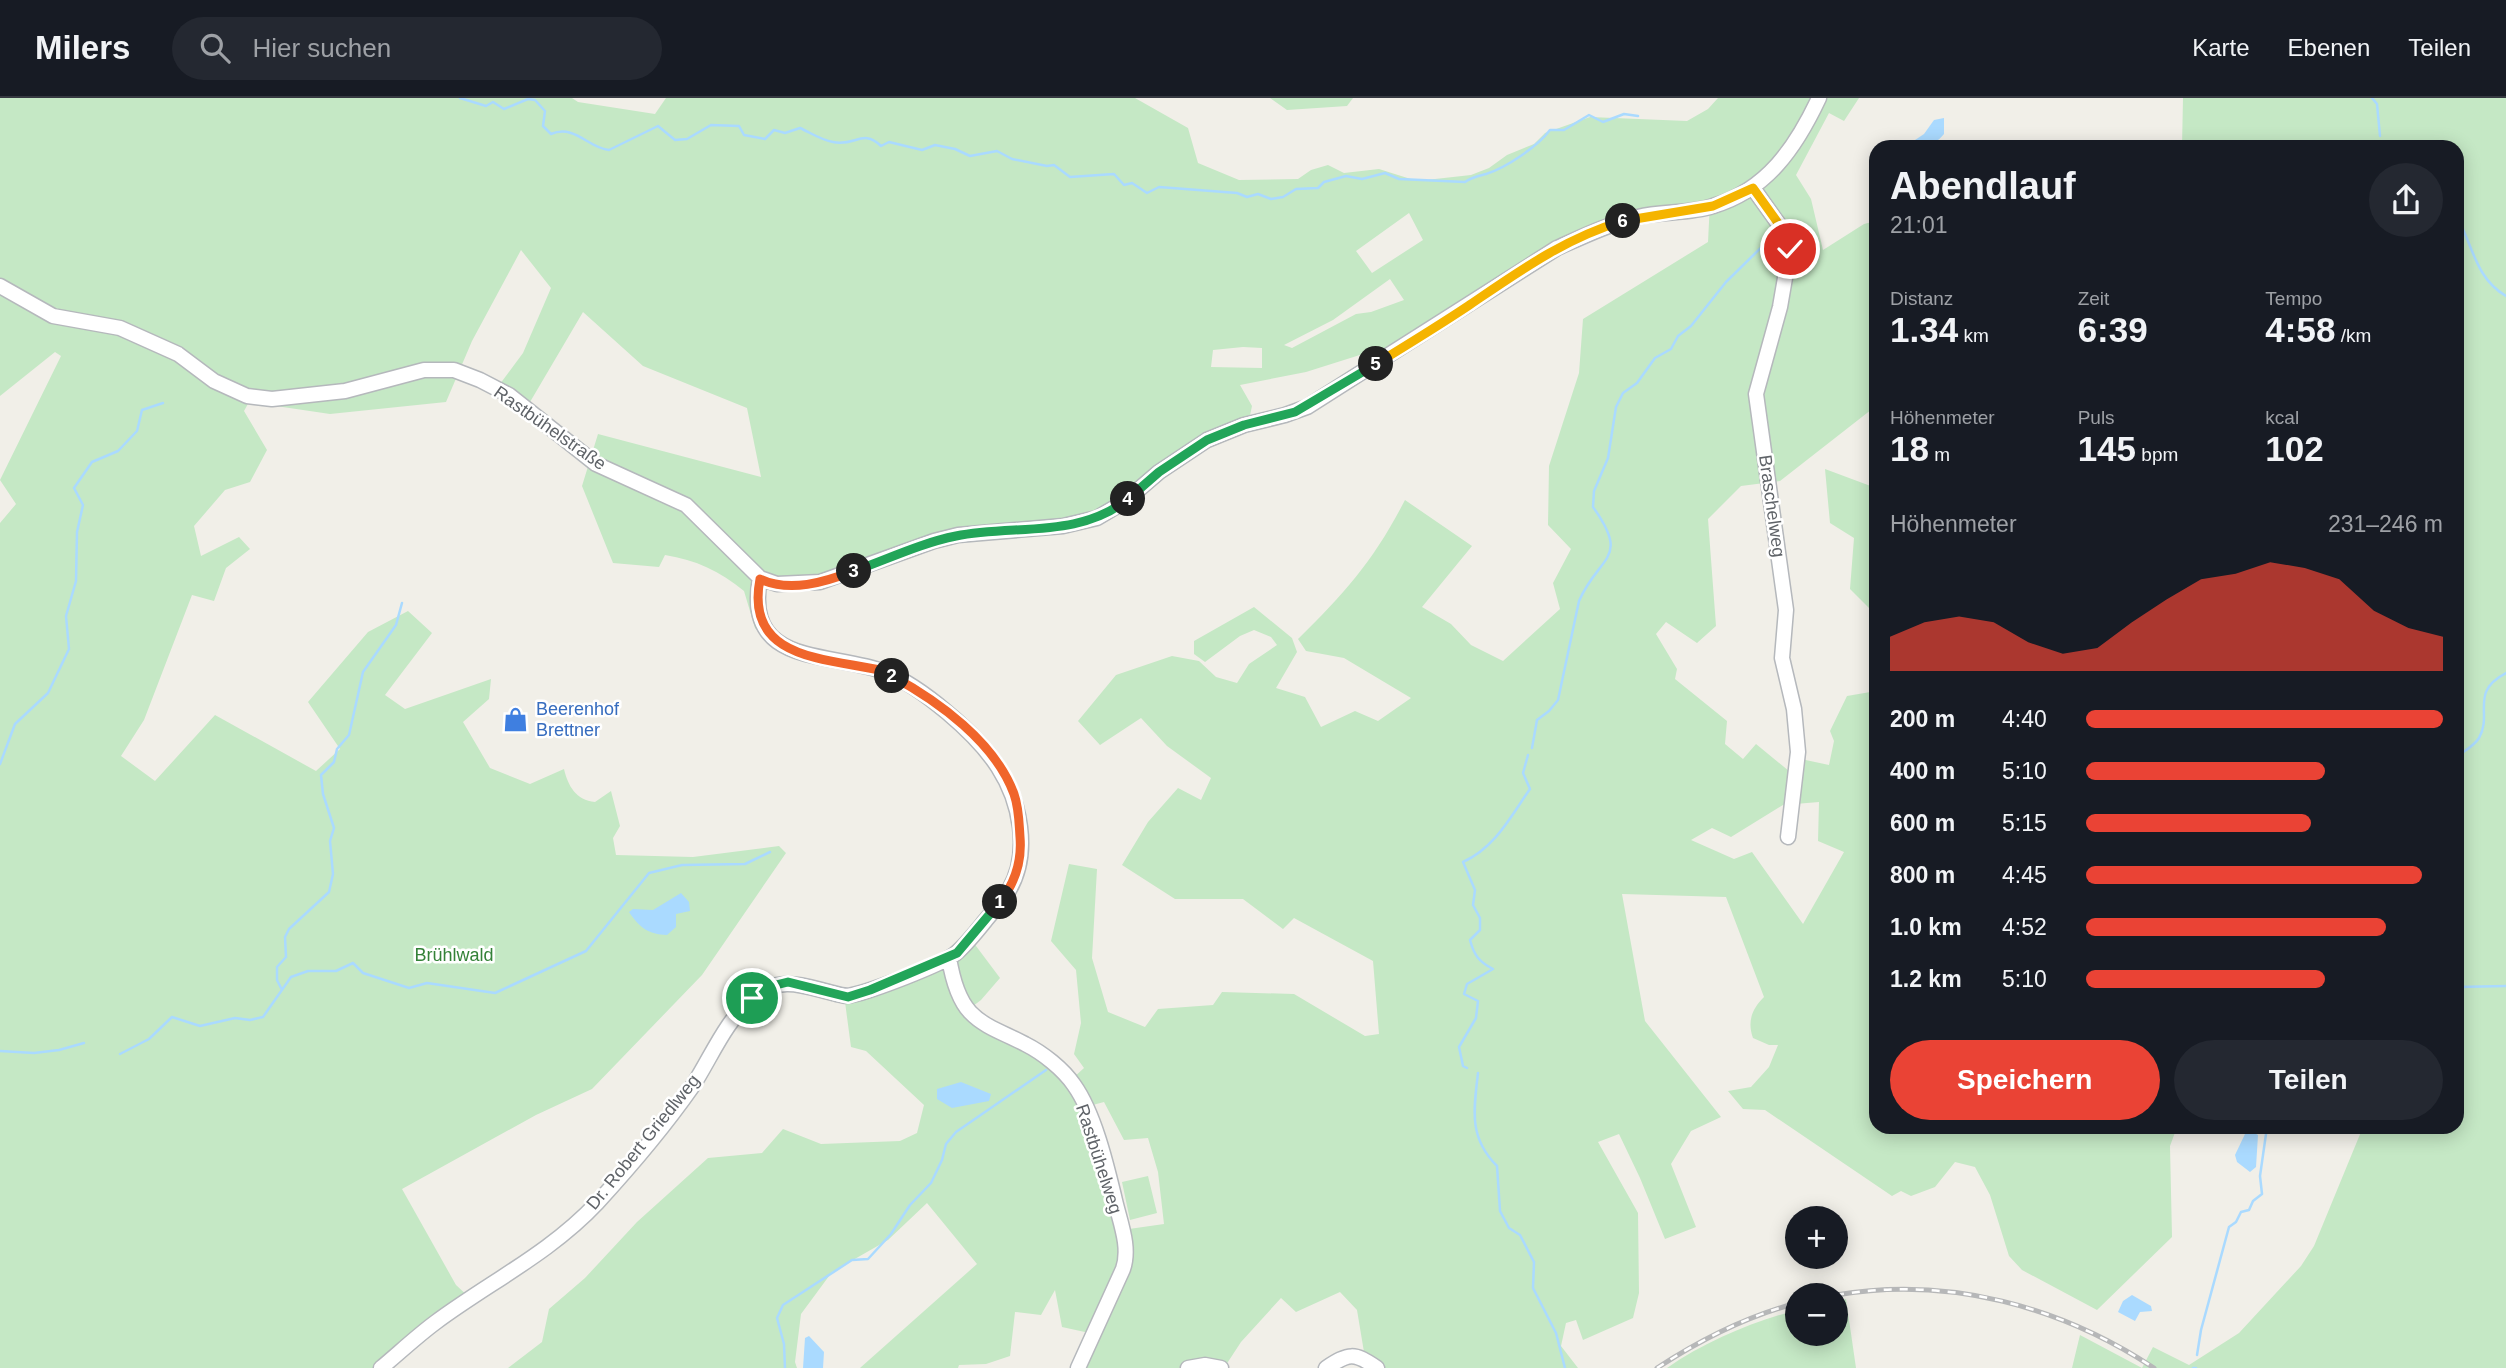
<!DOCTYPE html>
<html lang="de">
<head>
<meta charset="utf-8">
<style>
  body { margin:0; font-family:Arial,sans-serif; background:#242831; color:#f1f3f6; height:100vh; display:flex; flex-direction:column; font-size:26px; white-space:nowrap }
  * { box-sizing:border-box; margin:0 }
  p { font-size:23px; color:#9ea1a6 }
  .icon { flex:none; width:38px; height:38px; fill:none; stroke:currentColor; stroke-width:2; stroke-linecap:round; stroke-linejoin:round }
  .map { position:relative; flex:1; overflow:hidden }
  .side { position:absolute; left:1869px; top:42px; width:595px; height:994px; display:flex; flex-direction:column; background:#171b24; border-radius:21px; box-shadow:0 4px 18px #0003 }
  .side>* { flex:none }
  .fabs { position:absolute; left:1785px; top:1108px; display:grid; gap:14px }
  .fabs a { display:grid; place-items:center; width:63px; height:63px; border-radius:50%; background:#171b24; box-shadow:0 4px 18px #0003; font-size:35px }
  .pin { position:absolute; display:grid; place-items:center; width:60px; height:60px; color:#fff; margin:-30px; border:4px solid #fff; border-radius:50%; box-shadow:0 2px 7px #0007 }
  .km { position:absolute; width:35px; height:35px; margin:-18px; border-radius:50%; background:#222; color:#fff; font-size:19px; line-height:35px; text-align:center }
  .round { display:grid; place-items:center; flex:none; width:74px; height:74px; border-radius:37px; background:#242831 }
  .overview { display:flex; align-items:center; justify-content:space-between; height:119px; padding:0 21px }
  h1 { font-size:38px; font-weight:600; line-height:52px }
  .metrics { display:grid; grid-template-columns:repeat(3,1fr); gap:10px; height:119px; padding:7px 21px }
  .metrics div { display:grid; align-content:center }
  .metrics b { font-size:35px; font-weight:600 }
  .metrics small { font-size:19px; font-weight:400 }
  .metrics p { font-size:19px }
  .chart { height:196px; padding:14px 21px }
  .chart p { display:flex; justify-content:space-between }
  .chart svg { width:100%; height:126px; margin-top:7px; fill:#ea4335; opacity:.7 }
  .action { display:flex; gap:14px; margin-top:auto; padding:14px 21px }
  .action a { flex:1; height:80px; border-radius:42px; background:#ea4335; color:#fff; font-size:28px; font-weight:600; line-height:80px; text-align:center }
  .action a+a { background:#242831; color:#f1f3f6 }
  ul { padding:0 21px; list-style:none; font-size:23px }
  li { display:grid; grid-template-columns:112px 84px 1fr; align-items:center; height:52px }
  li i { height:18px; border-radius:9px; background:#ea4335 }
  header { display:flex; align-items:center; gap:42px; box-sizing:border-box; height:98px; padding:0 35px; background:#171b24; border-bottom:2px solid #363941 }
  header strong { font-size:33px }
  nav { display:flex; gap:38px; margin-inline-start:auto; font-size:24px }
  .search { width:490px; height:63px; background:#242831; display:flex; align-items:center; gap:18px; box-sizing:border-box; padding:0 24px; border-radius:38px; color:#9ea1a6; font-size:26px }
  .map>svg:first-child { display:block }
</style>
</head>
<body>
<header>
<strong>Milers</strong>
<div class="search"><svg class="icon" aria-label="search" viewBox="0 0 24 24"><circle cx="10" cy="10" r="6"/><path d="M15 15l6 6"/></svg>Hier suchen</div>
<nav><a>Karte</a><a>Ebenen</a><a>Teilen</a></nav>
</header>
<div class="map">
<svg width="2506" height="1270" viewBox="0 0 2506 1270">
  <rect width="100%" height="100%" fill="#f1efe8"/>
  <path fill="#c5e8c5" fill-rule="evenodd" d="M0,0H572L578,4L655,16L666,0H1135L1188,30L1198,65L1239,82L1298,81L1311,72L1328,67L1344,75L1379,71L1417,83L1471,77L1489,70L1507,57L1534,46L1545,35L1590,19L1687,23L1708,11L1718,0H1859L1844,23L1829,15L1796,77L1811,101L1823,152L1864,126L1876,123V308L1780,383L1741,388L1708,421L1716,528L1697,545L1666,524L1656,536L1677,571L1675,581L1727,623L1725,646L1743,661L1756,646L1789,673L1801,661L1829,667L1834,643L1830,633L1847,598L1876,593V1029H2177L2170,1048L2172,1139L2097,1212L2022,1172L2009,1158L1990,1097L1975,1069L1955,1064L1935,1089L1911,1098L1901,1093L1892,1098L1765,1012L1743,1011L1728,993L1751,989L1769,969L1778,947H1769L1753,940C1747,923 1752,911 1764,899L1726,799L1622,796L1645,923L1721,1019L1691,1033L1671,1066L1696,1129L1665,1141L1640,1080L1619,1036L1598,1044L1638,1115L1639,1195L1633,1220L1583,1242L1576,1222L1566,1225L1561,1248L1578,1270H1383L1364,1254L1357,1212L1340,1194L1296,1214L1281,1200L1241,1244L1224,1270H1078L1094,1236L1062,1229L1055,1192L1041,1217L1015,1214L1010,1258L986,1266L959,1267L958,1270H860L977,1166L927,1105L888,1142L832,1174L801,1216L795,1264L797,1270H508L542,1244L549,1211L585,1180L637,1124L708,1060L762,1055L783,1031L821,1046L900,1043L917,1035L924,1007L866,953L851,949L845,904L973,844L1000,880L981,902L965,914L1073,980L1084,970L1074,956L1081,925L1076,872L1051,843L1069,766L1097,771L1092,860L1108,914L1145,929L1158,911L1213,907L1222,894L1294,896L1365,938L1379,936L1373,863L1294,820L1283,831L1243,801H1175L1122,767L1148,724L1178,690L1201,702L1211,680L1167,648L1141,620L1100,647L1078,623L1116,577L1172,558L1199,563L1216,579L1237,585L1249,566L1277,547L1271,539L1254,532L1240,538L1205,564L1194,556V543L1254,509L1292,540L1297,554L1276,590L1305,599L1321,629L1355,613L1378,623L1411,600L1344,560L1306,553L1298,541C1346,494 1374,462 1405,402L1472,448L1422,509L1451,526L1471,547L1503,563L1560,511L1553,485L1571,451L1548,427L1549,368L1579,275L1583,221L1708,144L1710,104L1583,137L1387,253L1382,250L1306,274L1240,287L1252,308L1249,322L1150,376L1093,429L1027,437L1018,426L829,476L790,481L758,477L768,525L778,537L771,547L755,530L744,493C720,473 696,462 665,457L659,469L613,465L582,388L598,336L761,379L747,310L643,268L583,214L530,304L500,286L523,255L551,190L521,152L472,243L446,304L330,316L249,304L244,313L267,352L250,384L225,392L194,428L201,458L239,439L250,451L226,470L214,503L192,497L144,622L121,658L155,683L215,617L316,673L340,651L308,604L368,534L408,513L432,535L385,597L405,611L491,581L489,601L463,624L490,670L530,686L564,671C568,688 576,702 595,704L611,693L620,728L613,740L616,757L693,759L779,748L786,755L702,877L592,991L536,1017L402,1091L456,1187L471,1201L381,1270H0V425L16,406L0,382L61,258L55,254L0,298ZM1409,115L1423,142L1372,175L1356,153ZM1390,181L1404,202L1371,214L1356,216L1292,250L1284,247L1333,222ZM1243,249L1262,250V270L1211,269L1213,252ZM1819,704L1818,743L1844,754L1803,826L1752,754L1734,761L1691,742L1712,730L1731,739L1783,707ZM1104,1004L1124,1042L1148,1040L1158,1074L1164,1126L1122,1132L1085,1009Z
    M1270,0H1353L1347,8L1287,12Z
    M2183,0H2506V1270H2072L2080,1237L2142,1270L2153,1249L2189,1267L2239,1235L2301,1168L2314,1148L2363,1029H2457V49H2182Z
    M1825,371L1876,390V517L1850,491L1854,440L1830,425Z
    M1148,1078L1157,1115L1130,1122L1122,1084Z
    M1846,1201L1856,1270H1667C1706,1243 1752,1224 1797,1212V1236H1836V1203Z"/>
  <path fill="#aadaff" d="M1944,20V36C1937,45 1926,50 1914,47L1912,44L1924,36L1934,22Z
    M681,795L689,804L690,813L676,816V829L667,837C648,836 640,830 629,814L633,811L653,812Z
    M961,984L991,996L989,1003L952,1010L937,1001V991Z
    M2251,1033L2258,1037L2256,1069L2250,1074L2237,1064L2235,1057L2245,1036Z
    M2132,1197L2151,1208L2152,1213L2140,1214L2135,1223L2118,1214L2123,1203Z
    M809,1238L824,1254L823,1270H803L805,1240Z"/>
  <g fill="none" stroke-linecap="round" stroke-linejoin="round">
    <path stroke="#aadaff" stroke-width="2.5" d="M460,0L486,8L493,4L504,11L528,1L535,2L545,13L543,28L551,36C575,26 588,50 609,52L658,28L675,42L687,41L711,27L739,28L744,37L765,41L774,32L785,35L800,30C811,35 821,42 833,44C855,49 863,30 881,48L889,44L922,52L935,47L955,51L970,58L997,53L1012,61L1047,68L1054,67L1070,79L1114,76L1124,87L1132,85L1147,95L1159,89L1237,95L1247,99L1258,96L1271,101L1283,99L1296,91L1318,90L1324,84L1346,78L1362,81L1385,75L1399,81L1465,84C1472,79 1478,78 1486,76C1506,70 1538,48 1550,32H1564L1589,17L1603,24L1624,16L1638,18
      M2372,0L2377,6L2380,38
      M2457,119C2473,147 2475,180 2506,198
      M1532,650L1537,622L1549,613L1558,602L1579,503C1599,457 1631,462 1593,409L1594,393L1608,360L1616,309L1623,295L1637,285L1655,260L1671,251L1678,238L1691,228L1726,184L1778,133
      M2457,659C2464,653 2474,648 2479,640C2493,616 2469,594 2506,575
      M0,666L15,626L48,595L69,551L66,518L76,483L77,434L83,407L74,390L92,364L118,353L137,333L142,312L163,305
      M2457,889L2506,888
      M282,892L277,882V869L286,859L285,839L289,831L329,794L333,776L330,743L334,730L323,696L321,677L334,664L337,651L349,637L363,574L396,527L402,505
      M0,953L34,955L59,952L84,945
      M120,956L149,941L172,919L200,928L235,920L250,922L263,919L291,879L308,873H336L353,865L363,875L409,890L427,885L495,895L586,853L649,775L682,767L745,766L770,754
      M1467,970L1463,968L1459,949L1476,920L1478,903L1464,896L1467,886L1493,871C1479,864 1474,857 1470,842L1480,832V820L1473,807L1475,792L1463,764C1495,750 1511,718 1530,691L1523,675L1528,657
      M1478,975C1474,1011 1468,1039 1497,1068L1500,1113L1509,1130L1520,1137L1534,1164L1533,1190L1556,1235L1565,1270
      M2197,1257L2201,1232L2229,1129L2236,1124L2241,1114L2249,1112L2253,1103L2262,1096L2260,1078L2267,1029
      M785,1270L784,1246L777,1220L783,1207L852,1162L868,1161L891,1136L910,1107L931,1085L942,1062L946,1046L956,1034L1046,972
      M2193,1270H2196"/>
    <defs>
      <path id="minor" d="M1753,90L1783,132L1790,151L1780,209L1756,296L1786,512L1782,560L1794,611L1798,654L1788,739
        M0,188L53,218L120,230L178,256L214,283L247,298L272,301L345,293L424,272H454L480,282L509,297L596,366L686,407L760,480L777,486L820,484L934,443L958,437L1063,428L1097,420L1124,404L1159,374L1207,342L1244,327L1285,317L1307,309L1557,150C1584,138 1609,126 1638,119C1662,113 1689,116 1713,108C1767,92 1796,49 1819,0
        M949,860C952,878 957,900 970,914C985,930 1007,936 1025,946C1043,955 1063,971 1074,987C1094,1015 1106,1065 1114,1098C1119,1122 1131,1148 1123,1171L1078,1270
        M381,1270C399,1255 417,1238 436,1224C490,1184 550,1155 597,1105C630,1069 664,1029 692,989C712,958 725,923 754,899C780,877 804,888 833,895C840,897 846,899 852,897C872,893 940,867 955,856C966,847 976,834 985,823C993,813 1003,803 1009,792C1031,754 1020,703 998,669C977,636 921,588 885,574C831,553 743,570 760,480
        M1188,1270L1205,1267L1221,1270
        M1326,1270C1349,1255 1354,1254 1377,1270"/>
    </defs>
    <use href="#minor" stroke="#b5b8bc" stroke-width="17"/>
    <use href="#minor" stroke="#fff" stroke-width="14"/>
    <defs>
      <path id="rail" d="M1836,1197C1949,1178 2060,1208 2154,1270
        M1657,1270C1700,1242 1747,1218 1797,1205"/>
    </defs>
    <use href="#rail" stroke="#b6b7b8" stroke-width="5"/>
    <use href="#rail" stroke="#fff" stroke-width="2.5" stroke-dasharray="8" stroke-linecap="butt"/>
  </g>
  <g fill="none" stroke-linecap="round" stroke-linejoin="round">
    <defs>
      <path id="split-1" d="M752,900L768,889L788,884L848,899L870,892L957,855L1000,804"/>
      <path id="split-2" d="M892,578C938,603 995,644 1014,696C1019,710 1019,724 1020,739C1022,763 1015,785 1000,804"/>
      <path id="split-3" d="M854,473C825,484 790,495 760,481C744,563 828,560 884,573L892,578"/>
      <path id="split-4" d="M854,473C888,461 921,445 956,438C1014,426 1078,441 1128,401"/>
      <path id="split-5" d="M1128,401L1159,374L1207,342L1244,327L1295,314L1376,266"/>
      <path id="split-6" d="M1376,266C1407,247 1438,228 1468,208C1518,174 1565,140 1623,123"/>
      <path id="split-7" d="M1623,123L1713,108L1753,90L1783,132L1790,151"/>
    </defs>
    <use href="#split-1" stroke="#fff" stroke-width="14"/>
    <use href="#split-2" stroke="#fff" stroke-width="14"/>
    <use href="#split-3" stroke="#fff" stroke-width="14"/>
    <use href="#split-4" stroke="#fff" stroke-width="14"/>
    <use href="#split-5" stroke="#fff" stroke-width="14"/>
    <use href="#split-6" stroke="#fff" stroke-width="14"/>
    <use href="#split-7" stroke="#fff" stroke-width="14"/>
    <use href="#split-1" stroke="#22a559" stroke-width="9"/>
    <use href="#split-2" stroke="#f0652b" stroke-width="9"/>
    <use href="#split-3" stroke="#f0652b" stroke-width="9"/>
    <use href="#split-4" stroke="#22a559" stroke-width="9"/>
    <use href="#split-5" stroke="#22a559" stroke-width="9"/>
    <use href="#split-6" stroke="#f5b400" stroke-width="9"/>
    <use href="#split-7" stroke="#f5b400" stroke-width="9"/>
  </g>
  <defs>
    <symbol id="shop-bare" viewBox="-9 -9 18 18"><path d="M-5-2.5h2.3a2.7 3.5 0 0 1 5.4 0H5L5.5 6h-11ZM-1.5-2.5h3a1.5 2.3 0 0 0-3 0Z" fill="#3f7fe0" stroke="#fff" stroke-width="2.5" paint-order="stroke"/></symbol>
  </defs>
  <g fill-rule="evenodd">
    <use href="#shop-bare" x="498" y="604" width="35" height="35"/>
  </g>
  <g text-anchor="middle" stroke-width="5" stroke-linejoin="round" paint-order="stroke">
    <g font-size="18" fill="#5f6368" stroke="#fff">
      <text transform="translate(550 330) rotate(35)" y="6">Rastbühelstraße</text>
      <text transform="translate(1772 408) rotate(82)" y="6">Braschelweg</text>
      <text transform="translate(643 1044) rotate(-51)" y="6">Dr. Robert Griedlweg</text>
      <text transform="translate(1099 1061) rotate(72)" y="6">Rastbühelweg</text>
    </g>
    <g font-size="18" fill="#366cbe" stroke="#fff" text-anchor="start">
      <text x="536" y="617">Beerenhof<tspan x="536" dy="21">Brettner</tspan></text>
    </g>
    <g font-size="18" fill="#348238" stroke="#fff">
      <text x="454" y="863">Brühlwald</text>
    </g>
  </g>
</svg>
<div class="fabs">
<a>+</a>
<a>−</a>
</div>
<div class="pin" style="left:752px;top:900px;background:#1e9e55"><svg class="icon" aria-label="arrive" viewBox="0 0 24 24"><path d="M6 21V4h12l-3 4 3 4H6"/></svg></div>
<div class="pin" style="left:1790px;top:151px;background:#d93025"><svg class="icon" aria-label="check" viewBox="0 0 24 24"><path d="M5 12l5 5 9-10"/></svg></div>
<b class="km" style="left:1000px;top:804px">1</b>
<b class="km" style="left:892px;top:578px">2</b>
<b class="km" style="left:854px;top:473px">3</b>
<b class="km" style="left:1128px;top:401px">4</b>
<b class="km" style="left:1376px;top:266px">5</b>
<b class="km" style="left:1623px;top:123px">6</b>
<section class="side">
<div class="overview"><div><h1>Abendlauf</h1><p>21:01</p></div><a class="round"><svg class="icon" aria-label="share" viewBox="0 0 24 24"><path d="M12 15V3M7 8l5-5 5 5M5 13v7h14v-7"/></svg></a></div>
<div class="metrics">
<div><p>Distanz</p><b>1.34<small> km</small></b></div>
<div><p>Zeit</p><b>6:39</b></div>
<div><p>Tempo</p><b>4:58<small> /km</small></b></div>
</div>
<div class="metrics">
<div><p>Höhenmeter</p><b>18<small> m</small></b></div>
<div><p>Puls</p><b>145<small> bpm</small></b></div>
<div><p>kcal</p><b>102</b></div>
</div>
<div class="chart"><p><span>Höhenmeter</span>231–246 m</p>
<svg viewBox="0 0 160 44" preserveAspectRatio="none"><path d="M0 44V32L10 27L20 25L30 27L40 34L50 38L60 36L70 27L80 19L90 12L100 10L110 6L120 8L130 12L140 23L150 29L160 32V44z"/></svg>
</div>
<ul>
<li><b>200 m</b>4:40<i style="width:100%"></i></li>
<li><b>400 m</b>5:10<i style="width:67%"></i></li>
<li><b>600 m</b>5:15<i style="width:63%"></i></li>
<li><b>800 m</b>4:45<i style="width:94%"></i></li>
<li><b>1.0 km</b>4:52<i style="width:84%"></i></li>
<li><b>1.2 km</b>5:10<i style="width:67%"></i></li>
</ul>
<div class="action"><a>Speichern</a><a>Teilen</a></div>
</section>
</div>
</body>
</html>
